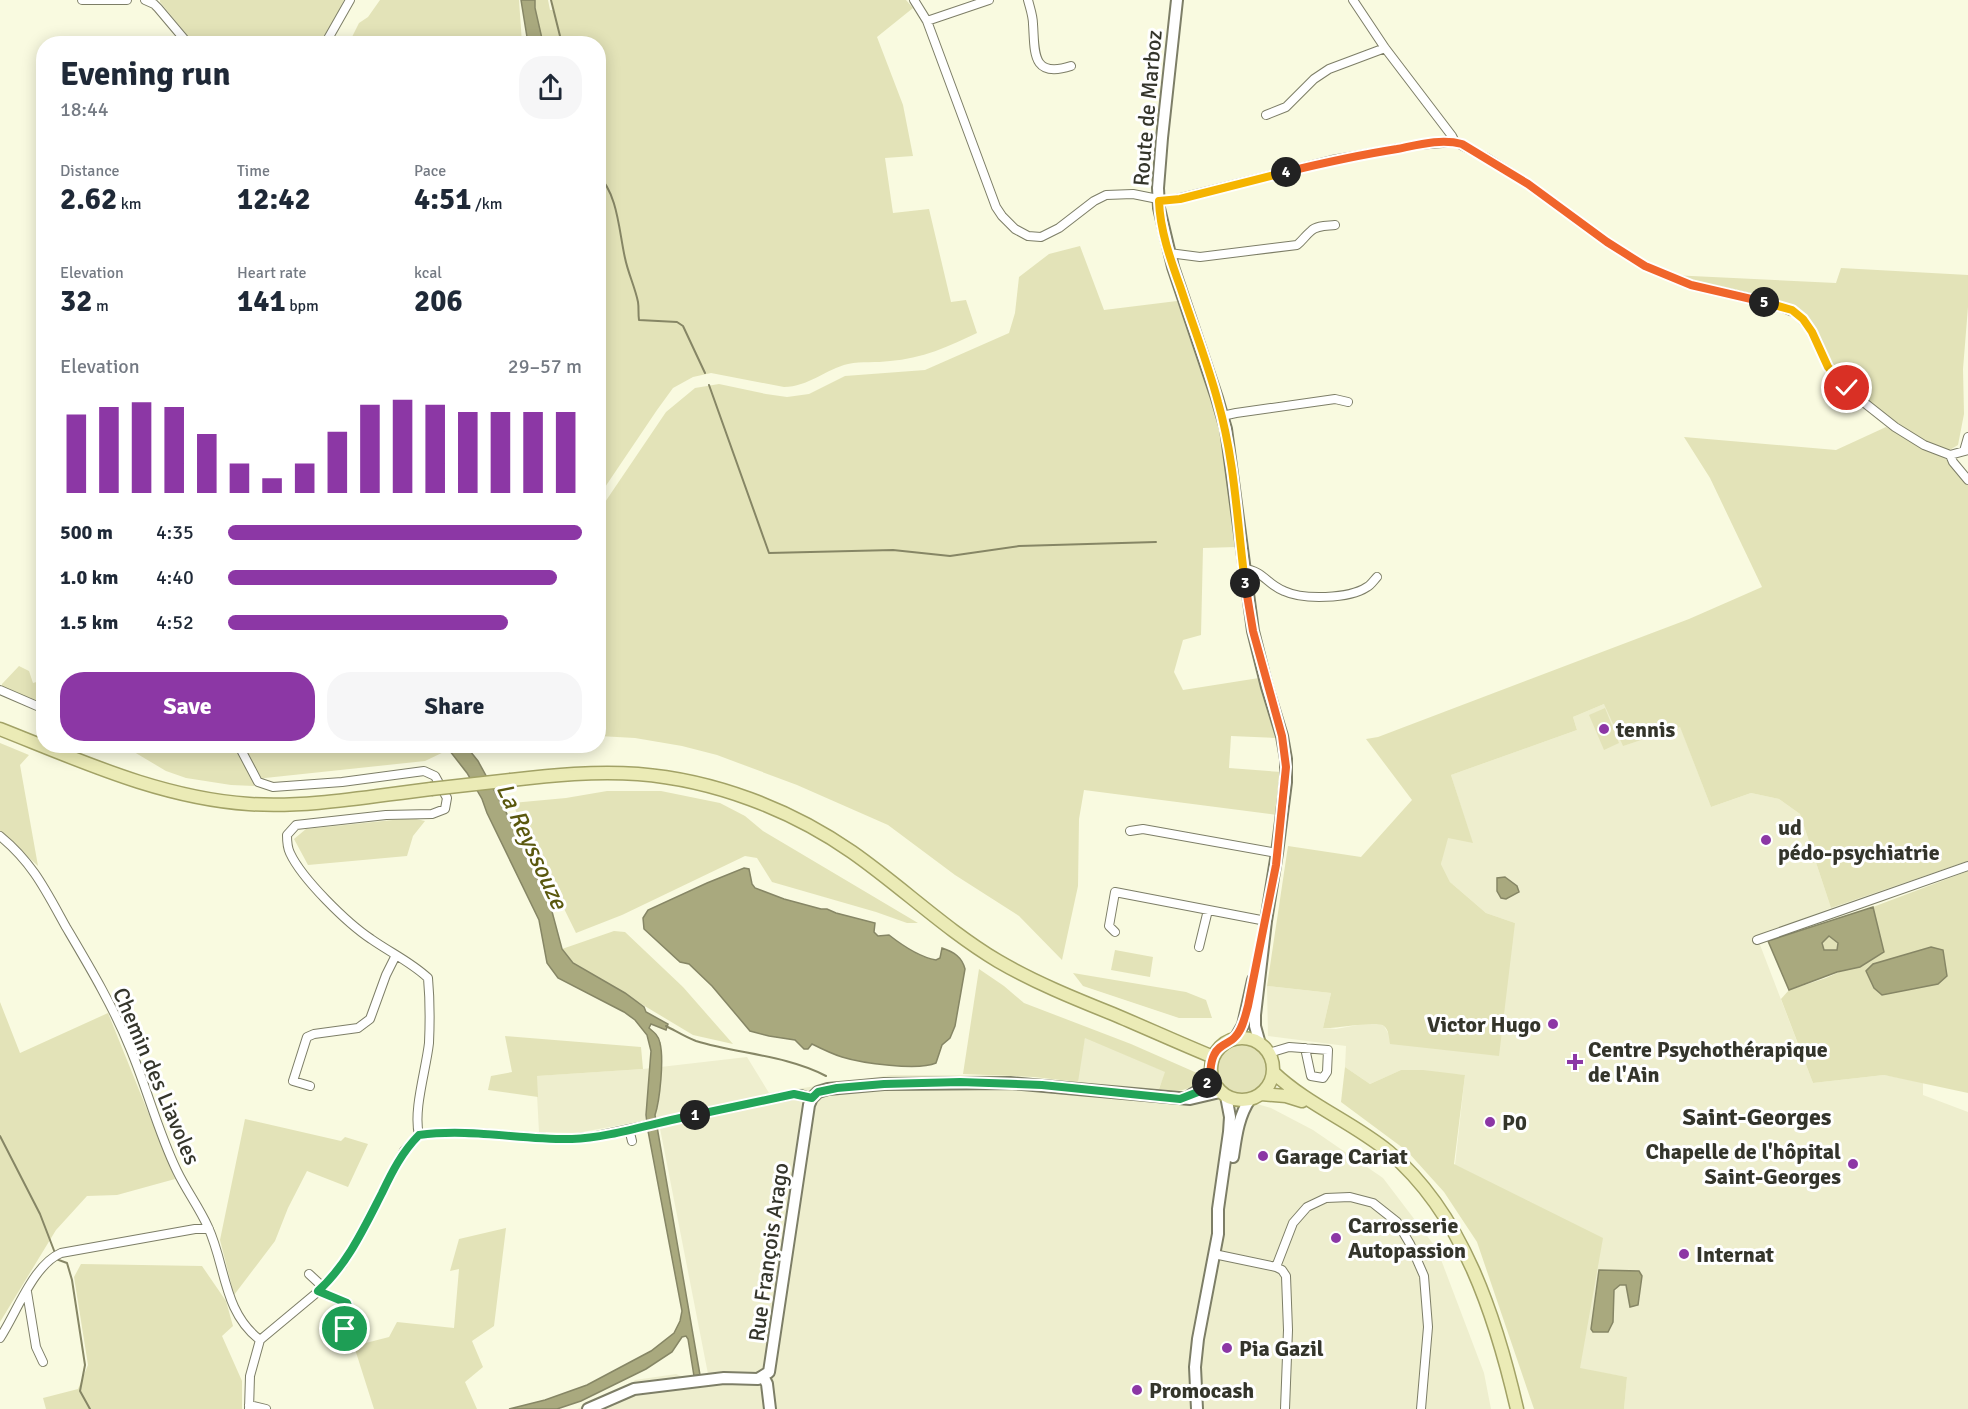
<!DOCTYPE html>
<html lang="en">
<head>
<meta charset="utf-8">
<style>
  body { margin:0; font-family:Signika,sans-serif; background:#f6f6f7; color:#1f2937; height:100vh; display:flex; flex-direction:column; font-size:22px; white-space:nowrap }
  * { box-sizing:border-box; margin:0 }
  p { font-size:20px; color:#747a83 }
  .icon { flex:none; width:33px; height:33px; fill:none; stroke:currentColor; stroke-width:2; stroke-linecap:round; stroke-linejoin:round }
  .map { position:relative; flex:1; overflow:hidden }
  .panel { position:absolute; left:36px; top:36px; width:570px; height:717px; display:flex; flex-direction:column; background:#fff; border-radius:24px; box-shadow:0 3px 15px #0003 }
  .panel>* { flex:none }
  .pin { position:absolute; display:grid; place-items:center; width:51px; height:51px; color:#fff; margin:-26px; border:3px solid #fff; border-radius:50%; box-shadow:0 2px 6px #0007 }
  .km { position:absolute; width:30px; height:30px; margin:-15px; border-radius:50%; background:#222; color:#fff; font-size:16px; line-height:30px; text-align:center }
  .round { display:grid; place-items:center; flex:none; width:63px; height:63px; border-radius:24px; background:#f6f6f7 }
  .head { display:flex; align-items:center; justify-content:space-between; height:102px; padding:0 24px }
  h1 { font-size:33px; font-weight:700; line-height:45px }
  .metrics { display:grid; grid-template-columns:repeat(3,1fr); gap:9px; height:102px; padding:6px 24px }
  .metrics div { display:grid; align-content:center }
  .metrics b { font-size:30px; font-weight:700 }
  .metrics small { font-size:16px; font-weight:400 }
  .metrics p { font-size:16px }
  .chart { height:168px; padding:12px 24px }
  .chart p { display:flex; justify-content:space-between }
  .chart svg { width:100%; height:108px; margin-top:6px; stroke:#8c37a5; stroke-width:6 }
  .button { display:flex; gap:12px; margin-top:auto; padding:12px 24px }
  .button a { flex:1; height:69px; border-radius:24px; background:#8c37a5; color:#fff; font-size:24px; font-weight:700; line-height:69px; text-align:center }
  .button a+a { background:#f6f6f7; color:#1f2937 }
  ul { padding:0 24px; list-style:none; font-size:20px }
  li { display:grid; grid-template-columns:96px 72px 1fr; align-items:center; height:45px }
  li i { height:15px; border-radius:8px; background:#8c37a5 }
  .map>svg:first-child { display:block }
</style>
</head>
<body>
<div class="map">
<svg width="1968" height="1409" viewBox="0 0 1968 1409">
  <rect width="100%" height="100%" fill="#f9fae0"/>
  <path fill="#eeeece" d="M1604,704L1680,726L1711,807L1751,793L1779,799L1800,814L1831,908L1757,937L1813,1083L1884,1075L1923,1082V1095L1968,1112V1409H1624L1627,1377L1580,1369L1455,1165L1465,1075L1401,1070L1370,1084L1345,1067L1346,1046L1268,1036L1267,986L1331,993L1323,1028L1336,1029L1374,1022L1384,1026L1388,1033L1515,923L1486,913L1450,882L1441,864L1447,837L1472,842L1451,775L1577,730L1573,717Z
    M1085,1037L1166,1072L1159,1088L1183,1091L1194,1086L1271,1108L1313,1130L1383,1178L1437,1249L1484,1373L1491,1409H577L628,1387L635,1380L676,1374L685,1378L708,1374L658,1118L577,1133L539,1132L536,1076L643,1069L747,1057L769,1093L891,1075H988L1077,1082Z"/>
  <path fill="#e3e3b8" d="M160,0H344C338,12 331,32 319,40C305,50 210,40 188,36L160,2Z
    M380,0H519L522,43H349L359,23L368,17Z
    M535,0H548L550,10H553L552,0H906L913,8L877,37L903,105L913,156L885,158L893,213L929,209L951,302L966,300L977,333C950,346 921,359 890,361C876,363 862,361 848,364C826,369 808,387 784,387L711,373L693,377L673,388L657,410L599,496L598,44L543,43L535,8Z
    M1080,246L1104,310L1177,301C1191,334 1205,369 1215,405C1227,451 1231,499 1236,547L1203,548L1201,635L1183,640L1174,672L1183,690L1259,678L1276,738L1231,736L1229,768L1281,772L1277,815L1084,790L1079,819L1078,886L1062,960L1019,916L955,875L888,825L797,785L717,755L682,746L635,738L599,736V511L666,412L695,388L719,384L766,394L787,397L809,394L845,376L925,370L1009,333L1015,313L1019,277L1049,254Z
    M1841,268L1968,275V307L1963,369L1964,414L1958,445L1948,451L1928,443L1884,414L1845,383L1830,366L1809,319L1794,307L1710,288L1671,275L1836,283Z
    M1886,427L1946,459L1968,485V861L1831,908L1800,814L1779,799L1751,793L1711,807L1680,727L1623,746L1604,704L1573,717L1577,730L1451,775L1473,843L1448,838L1441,864L1450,882L1486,913L1515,923L1499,1056L1390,1044C1389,1038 1389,1030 1384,1026C1376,1020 1337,1029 1323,1028L1331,993L1267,986L1288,846L1361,857L1412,800L1366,739L1378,737L1689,619L1762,587L1710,478L1684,437L1836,450Z
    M19,666L29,671L33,683L43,680V706L2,687V684Z
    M1605,708L1619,743L1604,750L1589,715Z
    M0,743L29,755L20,765L38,866L0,831Z
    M124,746H237L255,783L254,786L231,785L186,778L166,771Z
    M243,746H446L448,750L425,761L265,778L261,780Z
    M607,791H661L720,803L745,816L763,831L918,923H907L876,912L772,882L757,858L745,856L622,915L576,933L512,803L566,798Z
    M412,818L425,821L413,836L407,856L308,865L294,839L306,829Z
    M1968,871V1093L1884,1075L1813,1083L1781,999L1789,990L1826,978L1883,952L1873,907Z
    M614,931L625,932L683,987L733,1044L693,1035L573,963L562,949Z
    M1829,936L1838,943L1837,950H1824L1822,943Z
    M1115,950L1153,957L1150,977L1111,970Z
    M979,969L1004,986L1024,1003L1131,1044L1197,1073L1200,1078C1187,1094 1178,1091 1159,1089L1165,1072L1085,1038L1078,1082L1034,1077L963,1074Z
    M1073,973L1186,992L1206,1000L1212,1018H1179L1083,986Z
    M0,1002L20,1053L108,1013L175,1179L117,1195L87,1196L56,1230L0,1322Z
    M505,1036L641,1047L643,1069L537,1076L538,1097L488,1090L491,1076L512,1072Z
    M1218 1069a25 25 0 1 1 50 0a25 25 0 1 1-50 0Z
    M1345,1067L1370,1084L1401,1070H1423L1465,1075L1454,1164L1603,1238L1580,1368L1627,1377L1624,1409H1534L1477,1242L1444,1192L1407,1151L1341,1102Z
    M245,1119L341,1141L345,1137L368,1144L348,1187L307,1171L288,1208L275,1241L234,1295L220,1240Z
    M506,1228L494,1326L472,1341L483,1367L465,1382L477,1409H374L354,1346L389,1337L397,1322L454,1328L459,1269L450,1271L459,1239Z
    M81,1264L202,1266L226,1301L233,1326L222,1336L242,1381V1409H46L43,1398L78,1389L88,1365L74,1277Z"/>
  <path fill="#a9a97e" stroke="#868665" stroke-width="1.5" fill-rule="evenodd" d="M521,0H535V8L543,43H528Z
    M446,746H466L478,761L506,812L550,904L562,949L573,963L625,993L644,1007L646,1012L668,1024L666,1030L651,1024L649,1028C654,1032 659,1036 660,1043C664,1059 660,1100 655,1115L700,1375L694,1376L688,1339L686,1336L682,1337L672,1352L646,1369L581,1401L557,1409H509L545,1400L587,1385L651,1351L674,1333L680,1321L682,1311L648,1131L646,1115L651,1051L647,1035L635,1020L624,1012L558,978L547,963L539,920L487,813L482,799L467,773Z
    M744,868L749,869L752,884L755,888L784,899L821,909H827L836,913L875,923L874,932L878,936L889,935C903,946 919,957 936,960L940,958L942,948C954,952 962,957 965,969L955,1026L950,1038L942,1045L936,1063C918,1071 861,1063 842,1057C832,1054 822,1049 812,1044L808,1049H804L795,1040L769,1036L750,1031L712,986L689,964L680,962L644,929L643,918L648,910L707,883Z
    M1505,877L1517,886L1519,892L1506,899L1501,898L1497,891V878Z
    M1873,907L1884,952L1860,967L1837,972L1789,990L1768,941ZM1829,936L1838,943L1837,950H1824L1822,943Z
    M1931,947L1943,950L1947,976L1938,984L1882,995L1874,988L1866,971L1873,964Z
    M1599,1270L1639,1271L1642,1276L1638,1305L1630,1307L1626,1285H1620L1614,1290L1613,1322L1608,1332H1593L1591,1329Z"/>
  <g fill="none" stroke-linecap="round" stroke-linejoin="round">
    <path stroke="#868665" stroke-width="2" d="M551,0L562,44
      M598,127C602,132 602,136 598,141
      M598,175C618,194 619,232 625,258C628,273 635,287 638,302C639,308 638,314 639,320L677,322L683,326L705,373
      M709,385L769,553L893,550L950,556L1019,546L1156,542
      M666,1026C676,1031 685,1037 696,1041C738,1054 786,1055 826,1076
      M0,1136L40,1214L55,1253
      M56,1259L67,1263L72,1280L85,1365L80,1391L90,1409"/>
    <defs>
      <path id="street" d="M82,0H127
        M145,0L154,4L158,8L185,40L199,44
        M914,0L927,21L996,207L1002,216L1015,229L1028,236L1041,237L1059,228L1094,201L1106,195L1133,194L1168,201L1332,160L1417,145L1455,142L1487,158L1528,184L1607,242L1645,266L1691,285L1771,303L1798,314L1812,332L1828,367L1847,389L1895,427L1924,445L1950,455L1953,462L1968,480
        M1028,0C1030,8 1033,16 1033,24C1035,51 1031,79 1071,66
        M1353,0L1385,48L1452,136L1455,142
        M927,21L989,0
        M325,44L350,0
        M1266,115L1286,107L1314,79L1329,69L1385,48
        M1169,253L1200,257L1297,245C1303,240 1305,236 1311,231C1317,225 1328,226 1335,225
        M1222,416L1236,413L1335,399L1348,402
        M1964,451L1968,437
        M1950,455L1968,450
        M1244,569C1264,571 1266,584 1284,591C1303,600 1349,599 1367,587C1371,585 1374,580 1377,577
        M0,690L44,709
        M239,746L258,782L273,787L342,782L424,771L435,776L447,798L445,809L432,814L386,815L296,825L287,835C287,841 287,847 290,853C302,879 347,923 371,939C391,953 411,962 428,978C430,1000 430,1021 429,1043C426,1070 413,1110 419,1135
        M1130,831L1143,829L1277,853
        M0,836C33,863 46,891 66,927C89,966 113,1006 130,1048C147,1088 158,1132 177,1171C186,1190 199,1207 208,1227C226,1266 223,1312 260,1340
        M1115,932L1109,926L1115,892L1266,921
        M1757,940L1968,866
        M1199,947L1208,910
        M1269,1053L1289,1047L1328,1050L1327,1072L1323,1078L1311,1076L1305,1048
        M310,1086L293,1081L307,1037L314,1034L358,1028L370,1019L386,975L396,955
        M629,1129L632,1141
        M1214,1254L1276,1267L1282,1270L1286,1276L1288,1330L1285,1409
        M1276,1267L1293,1223L1307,1207L1326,1198L1350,1197L1373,1203L1397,1222L1410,1244L1424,1276L1428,1327L1421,1409
        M309,1274L323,1287
        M318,1291L347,1303L349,1309L345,1329L351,1348
        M27,1292L36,1347L43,1362
        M0,1338C17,1312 33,1265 61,1253L195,1229H209
        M249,1405L266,1409
        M249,1409L250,1376L260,1340L320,1290L342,1265L354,1246L404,1151L419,1135C477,1127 534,1143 592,1137L783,1096L801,1094L812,1098"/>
      <path id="secondary" d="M1177,0L1162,138L1158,188L1159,208L1173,267L1217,398L1226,429L1253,631L1267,687L1282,736L1286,759V782L1277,853L1266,921L1255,1015V1026L1260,1044
        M1235,1039L1243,1025L1253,980
        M1191,1095L1204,1087L1211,1076
        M1233,1157C1236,1137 1238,1117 1250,1099
        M763,1376L767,1384L770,1409
        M588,1409L634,1389L724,1378L758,1379L769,1372L809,1105L812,1098L818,1092L828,1089L884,1084L1010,1083L1190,1099L1220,1092
        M1197,1409L1195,1367L1198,1339L1218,1234V1209L1229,1132L1230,1117L1226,1096"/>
      <path id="primary" d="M0,729C81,761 161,798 249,804C309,808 371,796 431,789
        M511,780C553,775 595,771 638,774C714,780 790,809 852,852C902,887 946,930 998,961C1034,982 1073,998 1113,1014C1146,1028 1179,1043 1213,1057
        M1211 1069a31 31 0 1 1 62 0a31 31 0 1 1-62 0Z
        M1273,1072C1309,1106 1351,1121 1389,1152C1463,1214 1496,1318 1517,1409
        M1261,1094L1286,1096L1302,1101"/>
    </defs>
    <use href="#street" stroke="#7d7e67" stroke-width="10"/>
    <use href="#secondary" stroke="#7d7e67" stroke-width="14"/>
    <use href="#primary" stroke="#a2a266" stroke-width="15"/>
    <use href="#street" stroke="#fff" stroke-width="8"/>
    <use href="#secondary" stroke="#fff" stroke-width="10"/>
    <use href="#primary" stroke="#ebebb6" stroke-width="12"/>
    <defs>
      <path id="primary-bridge" d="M431,789L511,780"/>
    </defs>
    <use href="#primary-bridge" stroke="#a2a266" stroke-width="15" stroke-linecap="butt"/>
    <use href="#primary-bridge" stroke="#ebebb6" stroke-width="12"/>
  </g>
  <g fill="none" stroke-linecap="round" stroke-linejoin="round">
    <defs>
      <path id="split-1" d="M345,1329L349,1309L347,1303L318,1291C347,1265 364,1228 382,1193C392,1172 402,1152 419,1135C471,1128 521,1140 572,1139C610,1138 656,1122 695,1115"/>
      <path id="split-2" d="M695,1115L794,1094L812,1098L818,1092L837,1088L884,1084L960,1082L1042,1085L1180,1099L1198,1092L1207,1083"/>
      <path id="split-3" d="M1207,1083C1212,1074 1209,1065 1214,1055C1219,1044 1229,1044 1235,1037C1243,1029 1245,1016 1248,1006L1276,865L1286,767L1282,736L1253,631L1245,583"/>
      <path id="split-4" d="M1245,583C1237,522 1235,461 1218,402C1208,364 1193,326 1181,289C1171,261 1160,231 1159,201L1180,199L1286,172"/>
      <path id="split-5" d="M1286,172C1323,163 1359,155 1397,149C1417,145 1441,138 1462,144L1528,184L1607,242L1645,266L1691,285L1764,302"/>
      <path id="split-6" d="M1764,302L1792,310L1803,319L1812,332L1828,367L1847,388"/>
    </defs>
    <use href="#split-1" stroke="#fff" stroke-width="12"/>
    <use href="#split-2" stroke="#fff" stroke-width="12"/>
    <use href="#split-3" stroke="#fff" stroke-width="12"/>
    <use href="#split-4" stroke="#fff" stroke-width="12"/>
    <use href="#split-5" stroke="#fff" stroke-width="12"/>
    <use href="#split-6" stroke="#fff" stroke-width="12"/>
    <use href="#split-1" stroke="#22a559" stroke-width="8"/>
    <use href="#split-2" stroke="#22a559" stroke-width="8"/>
    <use href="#split-3" stroke="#f0652b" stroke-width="8"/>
    <use href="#split-4" stroke="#f5b400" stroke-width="8"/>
    <use href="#split-5" stroke="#f0652b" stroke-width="8"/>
    <use href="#split-6" stroke="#f5b400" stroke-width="8"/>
  </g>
  <g fill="#8c37a5" stroke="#fff" stroke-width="2">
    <circle cx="1604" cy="729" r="6"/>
    <circle cx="1766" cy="840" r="6"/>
    <circle cx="1553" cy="1024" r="6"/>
    <path d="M1572 1053h6v6h6v6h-6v6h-6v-6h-6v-6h6z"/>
    <circle cx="1490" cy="1122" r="6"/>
    <circle cx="1263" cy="1156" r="6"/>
    <circle cx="1853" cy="1164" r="6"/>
    <circle cx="1336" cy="1238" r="6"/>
    <circle cx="1684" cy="1254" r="6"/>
    <circle cx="1227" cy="1348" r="6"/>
    <circle cx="1137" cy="1390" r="6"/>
  </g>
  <g text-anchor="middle" stroke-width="6" stroke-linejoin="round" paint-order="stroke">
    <g font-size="22" fill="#34352b" stroke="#fff">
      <text transform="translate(1147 108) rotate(-85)" y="8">Route de Marboz</text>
      <text transform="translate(157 1076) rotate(67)" y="8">Chemin des Liavoles</text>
      <text transform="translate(768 1252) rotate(-82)" y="8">Rue François Arago</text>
    </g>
    <g font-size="22" font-weight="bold" fill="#34352b" stroke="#fff" text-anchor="start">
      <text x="1616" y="737">tennis</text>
      <text x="1778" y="835">ud<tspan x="1778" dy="25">pédo-psychiatrie</tspan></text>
      <text x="1541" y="1032" text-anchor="end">Victor Hugo</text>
      <text x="1588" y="1057">Centre Psychothérapique<tspan x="1588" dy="25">de l'Ain</tspan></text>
      <text x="1502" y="1130">P0</text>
      <text x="1841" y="1159" text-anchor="end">Chapelle de l'hôpital<tspan x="1841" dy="25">Saint-Georges</tspan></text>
      <text x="1275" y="1164">Garage Cariat</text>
      <text x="1348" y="1233">Carrosserie<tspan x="1348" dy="25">Autopassion</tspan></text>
      <text x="1696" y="1262">Internat</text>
      <text x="1239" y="1356">Pia Gazil</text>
      <text x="1149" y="1398">Promocash</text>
    </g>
    <g font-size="24" font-style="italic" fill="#5a580e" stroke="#fff">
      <text transform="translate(532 846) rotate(65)" y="8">La Reyssouze</text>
    </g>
    <g font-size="24" font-weight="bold" fill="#34352b" stroke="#fff">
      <text x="1757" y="1125">Saint-Georges</text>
    </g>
  </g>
</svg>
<div class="pin" style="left:345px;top:1329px;background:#1e9e55"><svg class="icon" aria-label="arrive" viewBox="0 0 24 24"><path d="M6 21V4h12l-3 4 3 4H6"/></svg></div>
<div class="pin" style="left:1847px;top:388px;background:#d93025"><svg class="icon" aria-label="check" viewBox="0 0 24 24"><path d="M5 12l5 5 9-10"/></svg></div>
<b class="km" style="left:695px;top:1115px">1</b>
<b class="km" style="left:1207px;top:1083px">2</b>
<b class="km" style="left:1245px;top:583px">3</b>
<b class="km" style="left:1286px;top:172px">4</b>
<b class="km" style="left:1764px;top:302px">5</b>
<section class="panel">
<div class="head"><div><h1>Evening run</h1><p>18:44</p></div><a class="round"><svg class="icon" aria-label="share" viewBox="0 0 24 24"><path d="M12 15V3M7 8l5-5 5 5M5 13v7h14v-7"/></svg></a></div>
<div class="metrics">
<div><p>Distance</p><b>2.62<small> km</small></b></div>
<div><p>Time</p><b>12:42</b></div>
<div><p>Pace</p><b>4:51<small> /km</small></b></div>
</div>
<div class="metrics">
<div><p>Elevation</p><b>32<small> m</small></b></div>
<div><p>Heart rate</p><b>141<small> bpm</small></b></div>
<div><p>kcal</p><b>206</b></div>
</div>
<div class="chart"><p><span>Elevation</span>29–57 m</p>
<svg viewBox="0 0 160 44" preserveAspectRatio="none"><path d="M5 44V12M15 44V9M25 44V7M35 44V9M45 44V20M55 44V32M65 44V38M75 44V32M85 44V19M95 44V8M105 44V6M115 44V8M125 44V11M135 44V11M145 44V11M155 44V11"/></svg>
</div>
<ul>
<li><b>500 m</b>4:35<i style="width:100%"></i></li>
<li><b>1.0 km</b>4:40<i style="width:93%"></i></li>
<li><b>1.5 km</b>4:52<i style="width:79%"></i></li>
</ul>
<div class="button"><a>Save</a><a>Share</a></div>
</section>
</div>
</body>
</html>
